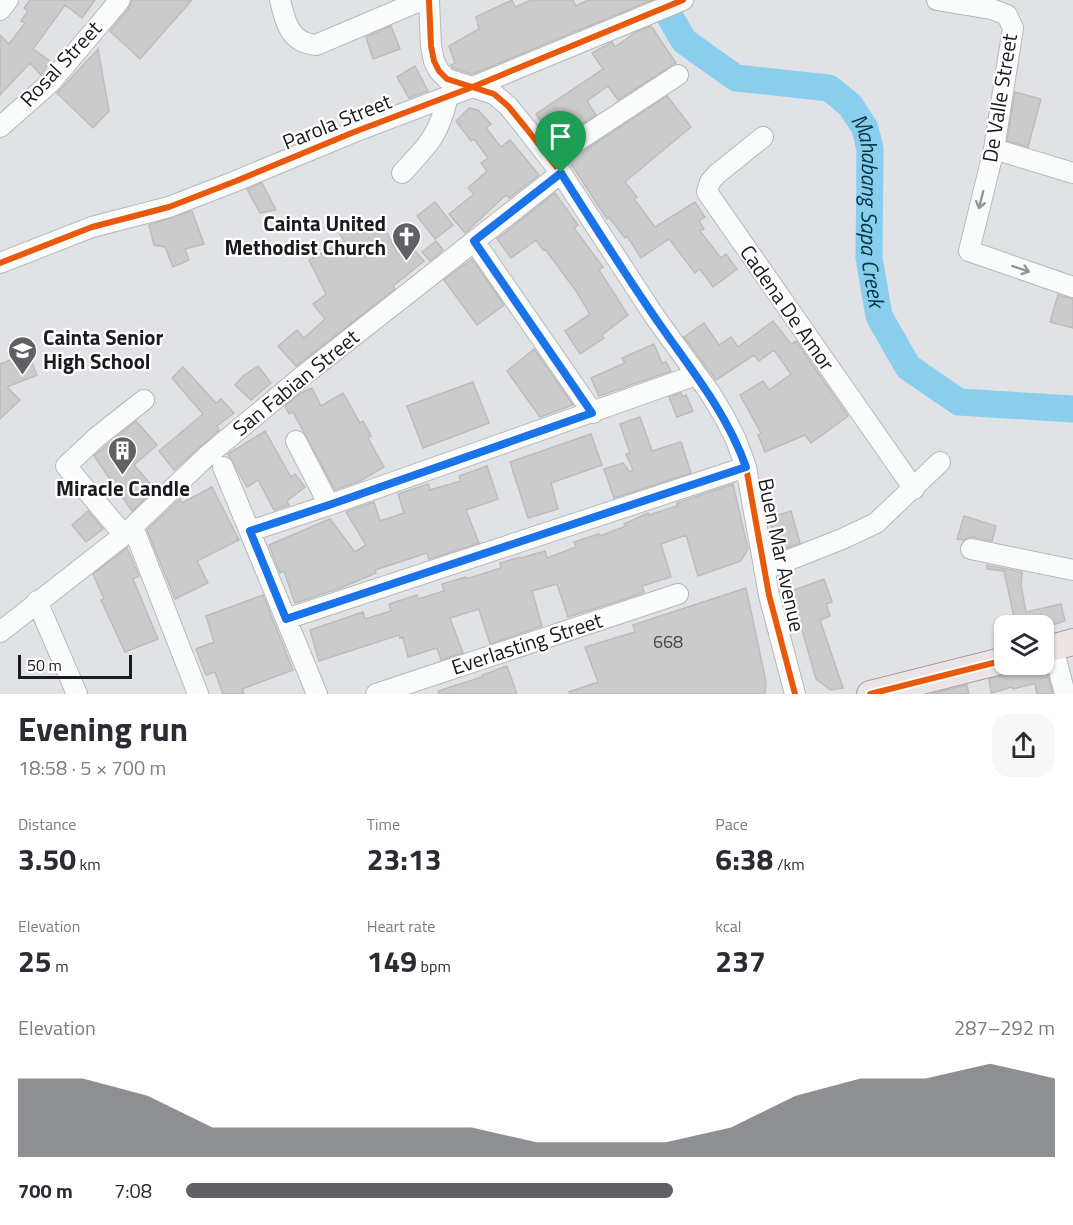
<!DOCTYPE html>
<html lang="en">
<head>
<meta charset="utf-8">
<style>
  body { margin:0; font-family:"Titillium Web",sans-serif; background:#f7f7f7; color:#2b2b33; height:100vh; display:flex; flex-direction:column; font-size:22px; white-space:nowrap }
  * { box-sizing:border-box; margin:0 }
  p { font-size:20px; color:#7c7c81 }
  .icon { flex:none; width:33px; height:33px; fill:none; stroke:currentColor; stroke-width:2; stroke-linecap:round; stroke-linejoin:round }
  .map { position:relative; height:694px; overflow:hidden }
  .side { display:flex; flex-direction:column; background:#fff; flex:1 }
  .side>* { flex:none }
  .buttons { position:absolute; left:994px; top:615px; display:grid; gap:12px }
  .buttons a { display:grid; place-items:center; width:60px; height:60px; border-radius:12px; background:#fff; box-shadow:0 2px 4px #0004; font-size:30px }
  .scale { position:absolute; left:18px; bottom:15px; width:114px; box-sizing:border-box; padding-left:6px; border:3px solid #191b1e; border-top:0; font-size:16px; line-height:21px; white-space:nowrap; color:#191b1e; -webkit-text-stroke:4px #fff; paint-order:stroke }
  .pin { position:absolute; display:grid; place-items:center; width:51px; height:51px; color:#fff; margin:-62px -26px; border-radius:50% 50% 50% 0; rotate:-45deg; box-shadow:0 0 6px #0007 }
  .pin .icon { rotate:45deg }
  .round { display:grid; place-items:center; flex:none; width:63px; height:63px; border-radius:18px; background:#f7f7f7 }
  .summary { display:flex; align-items:center; justify-content:space-between; height:102px; padding:0 18px }
  h1 { font-size:33px; font-weight:700; line-height:45px }
  .stats { display:grid; grid-template-columns:repeat(3,1fr); gap:9px; height:102px; padding:6px 18px }
  .stats div { display:grid; align-content:center }
  .stats b { font-size:30px; font-weight:700 }
  .stats small { font-size:16px; font-weight:400 }
  .stats p { font-size:16px }
  .chart { height:168px; padding:12px 18px }
  .chart p { display:flex; justify-content:space-between }
  .chart svg { width:100%; height:108px; margin-top:6px; fill:#5f6164; opacity:.7 }
  ul { padding:0 18px; list-style:none; font-size:20px }
  li { display:grid; grid-template-columns:96px 72px 1fr; align-items:center; height:45px }
  li i { height:15px; border-radius:8px; background:#5f6164 }
  .map>svg:first-child { display:block }
</style>
</head>
<body>
<div class="map">
<svg width="1073" height="694" viewBox="0 0 1073 694">
  <rect width="100%" height="100%" fill="#e0e2e6"/>
  <g fill="none" stroke-linecap="round" stroke-linejoin="round">
    <path stroke="#89cfed" stroke-width="27" id="s1" d="M660,0L684,41L736,78L829,88L850,105L865,128L870,149L869,258L879,316L908,367L959,402L1073,409"/>
  </g>
  <path fill="#cccbcc" stroke="#bcbcbd" stroke-width="1.5" d="M30,0H95L82,18L65,5L33,49L50,61L41,75L30,63L0,95V35L9,44L25,23L21,21L28,11L24,8Z
    M132,0H192L140,59L110,31L129,8Z
    M512,0L515,7L532,0H573L576,6L588,0H652L475,73L471,74L453,68L451,65L455,63L449,46L479,29L476,17Z
    M391,26L400,49L373,59L366,37Z
    M651,26L676,63L618,100L608,86L587,101L596,115L554,142L536,114L603,69L592,53L612,42L615,47L636,32Z
    M98,49L109,111L93,128L57,93Z
    M415,66L428,91L409,98L397,77Z
    M1015,92L1041,99L1028,147L1007,141Z
    M667,96L691,127L625,182L637,197L634,199L655,227L695,202L705,217L699,221L704,229L700,231L721,258L726,254L737,269L713,287L700,269L695,273L669,239L641,258L627,236L625,238L609,217L607,219L569,161Z
    M469,108L478,110L491,124L486,128L501,147L510,140L539,175L509,198L506,195L465,233L449,214L474,194L468,188L487,171L481,163L488,158L474,139L471,141L456,121Z
    M262,183L276,210L260,213L247,189Z
    M555,193L578,225L574,228L603,267L599,270L628,315L602,335L604,338L580,354L565,331L590,314L576,291L545,249L543,250L536,240L511,258L497,239Z
    M435,202L453,225L435,239L417,216Z
    M192,211L204,244L185,249L189,260L173,267L165,247L154,245L149,225Z
    M354,218L363,233L382,223L398,255L410,245L424,261L393,286L395,289L296,366L278,346L297,330L304,338L325,319L313,304L326,294L309,260L344,241L336,227Z
    M436,241L443,250L430,261L422,252Z
    M472,259L504,305L477,325L444,280Z
    M1058,295L1073,299V328L1050,322Z
    M773,321L791,344L796,341L848,416L811,443L805,435L765,452L758,435L761,433L740,395L763,381L769,390L791,374L774,350L759,361L754,355L716,380L684,337L704,323L719,345L731,337L738,347Z
    M654,344L662,363L666,362L671,371L599,396L591,378L625,363L622,358Z
    M534,349L573,405L540,417L507,371Z
    M28,353L37,375L7,387L20,400L0,419V364Z
    M258,366L271,383L251,400L235,385L243,376Z
    M183,367L216,403L221,399L234,413L217,426L219,430L174,470L159,451L203,414L172,378Z
    M473,382L489,423L423,448L407,406Z
    M312,388L321,406L343,393L360,423L363,421L371,436L368,438L384,467L360,481L335,490L293,412L289,414L285,406L301,393Z
    M681,393L683,397L686,395L693,411L677,417L669,397Z
    M640,417L652,451L681,442L691,473L614,498L604,469L623,463L630,472L633,470L626,454L630,453L620,424Z
    M136,421L157,445L134,465L155,489L132,511L94,456Z
    M265,431L291,477L295,474L305,487L287,501L289,505L274,510L258,480L247,487L228,454Z
    M591,434L602,465L551,483L558,509L528,518L510,462Z
    M487,466L498,499L466,510L479,543L429,559L427,553L375,570L376,573L343,587L295,603L284,571L280,573L269,545L330,519L355,552L366,545L346,512L374,502L380,521L404,513L398,494L428,484L430,490L461,481L459,476Z
    M733,484L748,549L741,561L698,576L686,535L661,544L671,577L642,586L644,592L628,598L568,617L557,584L532,591L542,626L490,644L479,609L450,618L463,653L441,660L437,648L408,657L403,637L400,638L399,635L319,661L310,630L363,612L365,619L391,611L389,604L417,595L418,599L444,591L442,584L466,577V579L501,568L500,563L520,557L521,558L545,551L547,558L576,547L574,542L599,534L600,536L626,526L624,524L648,513L649,515L677,506V503Z
    M212,487L239,540L197,561L208,583L175,599L147,530L179,500L180,499L182,503Z
    M88,511L103,529L86,542L72,525Z
    M791,511L800,543L779,551L769,518Z
    M964,516L996,526L992,541L973,537L963,540L957,539Z
    M127,548L139,576L133,579L158,639L125,652L101,600L104,599L93,574Z
    M987,565L1022,572L1021,585L1026,612L1061,604L1065,621L1049,626H1016L1004,571L987,569Z
    M824,579L832,602L826,604L830,616L820,620L843,688L831,690L816,679L801,626L789,592Z
    M746,588L766,682L765,694H570L569,692L598,682L585,647L635,632L633,625Z
    M263,595L293,670L242,689L244,694H223L215,672L206,675L196,649L214,642L206,616Z
    M1019,664L1045,665L1053,694H1037L1035,684H1032L1013,689L1012,687L991,693L989,679L1009,674L1016,670Z
    M507,666L517,694H439L438,691L482,677V675Z
    M967,685L969,694H931Z"/>
  <g fill="none" stroke-linecap="round" stroke-linejoin="round">
    <defs>
      <path id="minor" d="M280,0C285,22 290,43 316,45L422,0
        M429,0L431,46L434,61L439,71L447,79L494,94L508,106L526,128L561,173L655,317L710,393L725,418L736,440L746,467L769,595L795,694
        M937,0L991,9L1007,15L1013,28L994,149L969,251L1073,287
        M0,10L8,0
        M0,127L50,83L120,0
        M763,137L717,174L710,182L707,192L914,489
        M994,149L1073,173
        M550,159L678,75
        M402,173C429,144 439,135 448,96
        M474,241L593,413
        M0,263L92,227L169,207L236,181L354,132L470,88L683,0
        M296,441L329,505
        M223,467L317,694
        M133,527L198,694
        M250,531L329,505L696,375
        M124,535L66,466L97,437L144,400
        M971,549L1073,570
        M766,569L842,539L876,523L940,462
        M37,601L77,694
        M286,619L746,467
        M0,632L124,535L208,455L304,375L561,173
        M1053,647L1065,694
        M376,694L678,594"/>
      <path id="major" d="M1044,650L1073,642
        M870,694L1005,660"/>
    </defs>
    <use href="#minor" stroke="#b6b8bc" stroke-width="22"/>
    <use href="#major" stroke="#ab9ea0" stroke-width="28"/>
    <use href="#minor" stroke="#fafbfb" stroke-width="20"/>
    <use href="#major" stroke="#ebe4e4" stroke-width="26"/>
    <defs>
      <path id="cycleway" d="M429,0L431,46L434,61L439,71L447,79L494,94L508,106L526,128L561,173L655,317L710,393L725,418L736,440L746,467L769,595L795,694
        M0,263L92,227L169,207L236,181L354,132L470,88L683,0
        M870,694L1005,660"/>
    </defs>
    <use href="#cycleway" stroke="#fff" stroke-width="10"/>
    <use href="#cycleway" stroke="#e8590c" stroke-width="6"/>
  </g>
  <defs><path id="oneway-shaft" d="M-6 0H5M1.5-3L5.5 0L1.5 3" fill="none" stroke-width="1.6" stroke-linecap="round" stroke-linejoin="round" transform="scale(1.5)"/></defs>
  <g stroke="#959698">
    <use href="#oneway-shaft" transform="translate(981 200) rotate(104)"/>
    <use href="#oneway-shaft" transform="translate(1021 269) rotate(19)"/>
  </g>
  <g fill="none" stroke-linecap="round" stroke-linejoin="round">
    <defs>
      <path id="route" d="M561,173C592,222 623,271 656,319C689,367 726,411 746,467L286,619L250,531L329,505L592,413L474,241Z"/>
    </defs>
    <use href="#route" stroke="#fff" stroke-width="12"/>
    <use href="#route" stroke="#1a73e8" stroke-width="8"/>
  </g>
  <defs>
    <symbol id="church-pin" viewBox="-11 -11 22 30"><path d="M0 17L-7.5 6A9.5 9.5 0 1 1 7.5 6Z" fill="#5f6164" stroke="#fff"/><path d="M-1.2-6h2.4v3.5h3.3v2.4h-3.3V6h-2.4V-.1h-3.3v-2.4h3.3Z" fill="#fff"/></symbol>
    <symbol id="school-pin" viewBox="-11 -11 22 30"><path d="M0 17L-7.5 6A9.5 9.5 0 1 1 7.5 6Z" fill="#5f6164" stroke="#fff"/><path d="M0-5L7-2L0 1L-7-2ZM-4 1L0 2.5L4 1V4Q0 6-4 4Z" fill="#fff"/></symbol>
    <symbol id="building-pin" viewBox="-11 -11 22 30"><path d="M0 17L-7.5 6A9.5 9.5 0 1 1 7.5 6Z" fill="#5f6164" stroke="#fff"/><path d="M-4-6H4V6H1V3H-1V6H-4ZM-2.5-4.3h1.7v1.8h-1.7ZM.8-4.3h1.7v1.8H.8ZM-2.5-1h1.7V.8h-1.7ZM.8-1h1.7V.8H.8Z" fill="#fff"/></symbol>
  </defs>
  <g fill-rule="evenodd">
    <use href="#church-pin" x="390" y="220" width="33" height="45"/>
    <use href="#school-pin" x="6" y="334" width="33" height="45"/>
    <use href="#building-pin" x="106" y="434" width="33" height="45"/>
  </g>
  <g text-anchor="middle" stroke-width="4.5" stroke-linejoin="round" paint-order="stroke">
    <g font-size="18" fill="#47484a">
      <text x="668" y="648">668</text>
    </g>
    <g font-size="21" fill="#191b1e" stroke="#fff">
      <text transform="translate(61 64) rotate(-47)" y="7">Rosal Street</text>
      <text transform="translate(1000 98) rotate(-81)" y="7">De Valle Street</text>
      <text transform="translate(337 122) rotate(-22)" y="7">Parola Street</text>
      <text transform="translate(787 308) rotate(55)" y="7">Cadena De Amor</text>
      <text transform="translate(296 383) rotate(-39)" y="7">San Fabian Street</text>
      <text transform="translate(781 555) rotate(78)" y="7">Buen Mar Avenue</text>
      <text transform="translate(527 644) rotate(-18)" y="7">Everlasting Street</text>
    </g>
    <g font-size="21" font-weight="bold" fill="#191b1e" stroke="#fff" text-anchor="end">
      <text x="386" y="231">Cainta United<tspan x="386" dy="24">Methodist Church</tspan></text>
      <text x="43" y="345" text-anchor="start">Cainta Senior<tspan x="43" dy="24">High School</tspan></text>
      <text x="123" y="496" text-anchor="middle">Miracle Candle</text>
    </g>
    <g font-size="22" font-style="italic" fill="#033243" stroke="#fff">
      <text dy="8" stroke="none"><textPath href="#s1" startOffset="342">Mahabang Sapa Creek</textPath></text>
    </g>
  </g>
</svg>
<div class="buttons">
<a><svg class="icon" aria-label="layers" viewBox="0 0 24 24"><path d="M12 4l9 5-9 5-9-5zM3 14l9 5 9-5"/></svg></a>
</div>
<div class="scale">50 m</div>
<div class="pin" style="left:561px;top:173px;background:#1e9e55"><svg class="icon" aria-label="arrive" viewBox="0 0 24 24"><path d="M6 21V4h12l-3 4 3 4H6"/></svg></div>
</div>
<section class="side">
<div class="summary"><div><h1>Evening run</h1><p>18:58 · 5 × 700 m</p></div><a class="round"><svg class="icon" aria-label="share" viewBox="0 0 24 24"><path d="M12 15V3M7 8l5-5 5 5M5 13v7h14v-7"/></svg></a></div>
<div class="stats">
<div><p>Distance</p><b>3.50<small> km</small></b></div>
<div><p>Time</p><b>23:13</b></div>
<div><p>Pace</p><b>6:38<small> /km</small></b></div>
</div>
<div class="stats">
<div><p>Elevation</p><b>25<small> m</small></b></div>
<div><p>Heart rate</p><b>149<small> bpm</small></b></div>
<div><p>kcal</p><b>237</b></div>
</div>
<div class="chart"><p><span>Elevation</span>287–292 m</p>
<svg viewBox="0 0 160 44" preserveAspectRatio="none"><path d="M0 44V12L10 12L20 19L30 32L40 32L50 32L60 32L70 32L80 38L90 38L100 38L110 32L120 19L130 12L140 12L150 6L160 12V44z"/></svg>
</div>
<ul>
<li><b>700 m</b>7:08<i style="width:56%"></i></li>
</ul>
</section>
</body>
</html>
